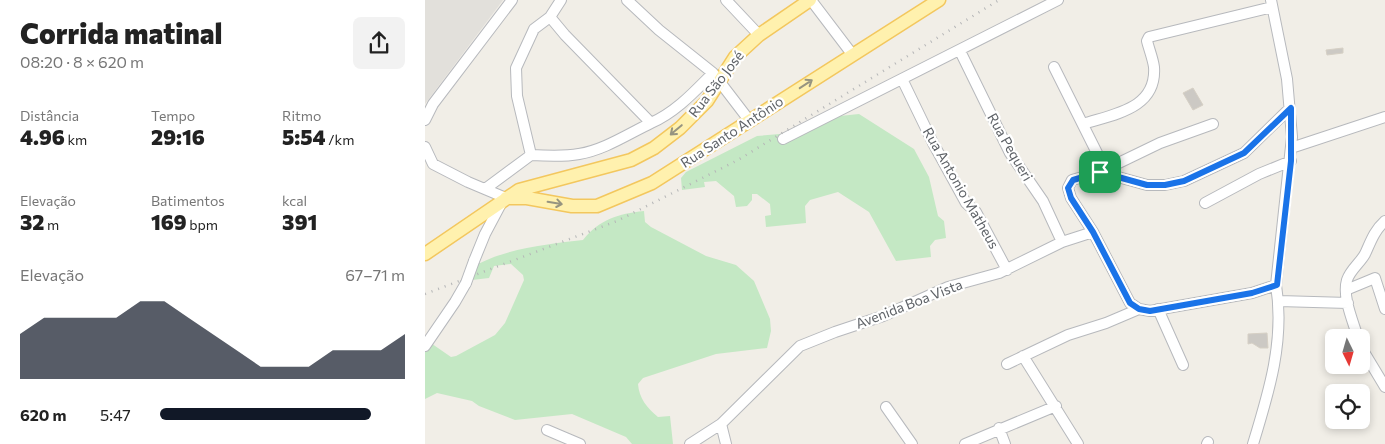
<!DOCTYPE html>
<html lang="pt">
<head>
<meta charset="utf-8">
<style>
  body { margin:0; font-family:Commissioner,sans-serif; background:#f2f2f2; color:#222; height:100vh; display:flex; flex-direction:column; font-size:19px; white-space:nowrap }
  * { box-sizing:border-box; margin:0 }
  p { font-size:16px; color:#767676 }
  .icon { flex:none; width:28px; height:28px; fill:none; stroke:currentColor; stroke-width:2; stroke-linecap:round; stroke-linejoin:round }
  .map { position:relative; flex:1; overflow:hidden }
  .panel { display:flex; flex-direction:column; background:#fff; width:425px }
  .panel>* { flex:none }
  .needle { width:32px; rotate:175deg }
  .controls { position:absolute; left:900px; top:329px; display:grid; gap:10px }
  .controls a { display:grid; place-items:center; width:45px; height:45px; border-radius:8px; background:#fff; box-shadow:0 2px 8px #0003; font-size:25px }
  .pin { position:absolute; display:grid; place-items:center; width:42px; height:42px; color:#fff; margin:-21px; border-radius:10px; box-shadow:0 2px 8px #0006 }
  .round { display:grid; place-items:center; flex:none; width:52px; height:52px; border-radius:8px; background:#f2f2f2 }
  .head { display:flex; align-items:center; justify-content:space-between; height:85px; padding:0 20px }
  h1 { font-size:28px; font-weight:800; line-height:38px }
  .stats { display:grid; grid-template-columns:repeat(3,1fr); gap:8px; height:85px; padding:5px 20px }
  .stats div { display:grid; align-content:center }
  .stats b { font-size:21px; font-weight:800 }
  .stats small { font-size:14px; font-weight:400 }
  .stats p { font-size:14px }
  .chart { height:140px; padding:10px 20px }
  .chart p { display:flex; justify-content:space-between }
  .chart svg { width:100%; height:90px; margin-top:5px; fill:#111827; opacity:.7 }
  ul { padding:0 20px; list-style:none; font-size:16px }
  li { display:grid; grid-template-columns:80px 60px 1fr; align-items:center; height:38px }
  li i { height:12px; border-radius:6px; background:#111827 }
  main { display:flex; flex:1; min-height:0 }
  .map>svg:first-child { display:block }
</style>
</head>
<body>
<main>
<section class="panel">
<div class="head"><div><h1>Corrida matinal</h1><p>08:20 · 8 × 620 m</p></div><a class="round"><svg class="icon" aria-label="share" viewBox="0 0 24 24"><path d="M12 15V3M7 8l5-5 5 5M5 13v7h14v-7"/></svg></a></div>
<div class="stats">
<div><p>Distância</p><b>4.96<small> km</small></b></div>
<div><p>Tempo</p><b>29:16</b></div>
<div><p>Ritmo</p><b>5:54<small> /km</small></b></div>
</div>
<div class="stats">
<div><p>Elevação</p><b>32<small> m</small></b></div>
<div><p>Batimentos</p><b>169<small> bpm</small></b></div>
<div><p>kcal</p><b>391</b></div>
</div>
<div class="chart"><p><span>Elevação</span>67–71 m</p>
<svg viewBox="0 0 160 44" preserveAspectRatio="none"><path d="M0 44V22L10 14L20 14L30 14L40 14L50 6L60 6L70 14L80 22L90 30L100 38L110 38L120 38L130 30L140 30L150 30L160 22V44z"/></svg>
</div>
<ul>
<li><b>620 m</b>5:47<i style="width:86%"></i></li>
</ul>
</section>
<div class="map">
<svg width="960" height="444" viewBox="0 0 960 444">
  <rect width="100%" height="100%" fill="#f1eee7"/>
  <path fill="#e2e0db" d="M0,0H78L0,104Z"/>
  <path fill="#c4e8c4" d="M434,114L489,149L504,177L513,216L519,221L521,238L510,240L505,246L506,257L471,261L444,212L413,192L385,200L380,206L381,223L341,227L340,216L346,215L345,204L332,194H327V200L322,206L311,207L309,196L291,181L279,182L280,187L257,190L256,178L261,172L332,136L378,132L405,117Z
    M219,211L220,222L226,227L281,256L311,265L329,281L345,319L346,331L342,348L291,354L218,378L213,384C214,398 222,408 233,417L245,416L248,444H207L201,437L147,414L90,420L54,406L47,401L12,393L0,399V339L26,357L31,356L70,335L80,323L99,280L98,275L86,264L69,266L64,278L47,280L46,268C77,249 122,244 158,240C175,219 193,214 219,211Z"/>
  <path fill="#ccc9c4" stroke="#d6d0c5" d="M918,48V53L902,55L901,50Z
    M768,88L778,105L768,110L758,93Z
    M842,333L843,348H835L827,343L823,344V334Z"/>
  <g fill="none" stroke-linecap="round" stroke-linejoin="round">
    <defs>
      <path id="minor" d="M202,0L234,30L288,73L324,120
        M301,0L334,35
        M386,0L427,54
        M125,17L140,35L226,123C251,112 269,92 288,73
        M535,51L585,153L618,201L637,242
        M629,67L680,169
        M477,79L508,143L541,203L551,212L582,270
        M0,120L8,104L87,0
        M658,124C689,114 732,109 729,67C728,59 724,49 722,41L724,37L847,7
        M358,139L633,0
        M0,147L8,164L43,182L81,198
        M866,148L960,117
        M106,155C122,156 138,157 154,154C179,150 203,134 226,123
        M675,172L722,185H740L759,181L819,153L865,108
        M60,189L106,155L92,96L91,68L109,29L125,17L136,0
        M780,203L834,174L866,161
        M49,261L60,234L77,202
        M921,290L950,278L960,309
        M854,301L923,303
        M714,309L705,303L668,232L646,198L643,188L647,180L675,172L735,143L788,124
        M733,309L758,365
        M933,338C928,321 917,297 922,280C925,270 935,263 940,254C946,241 949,231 960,221
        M0,346L30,302L41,283
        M936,347L960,387
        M598,356L653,444
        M582,364L643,335L681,323L714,309L725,311L827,293L851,285
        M461,407L487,444
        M296,424L301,444
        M574,428L580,444
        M122,430L155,444
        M265,444L296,424L375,346L410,332L458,316L523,287L574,273L637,242L668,232
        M540,444L631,406
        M782,444L783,442
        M828,444C844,392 860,340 851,285L867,137L862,79L846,0"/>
      <path id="major" d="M81,198H102L147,206H172L227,183L514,0
        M0,254L94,190L206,160L229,148L255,128L282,101L310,57L334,35L385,0"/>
    </defs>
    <use href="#minor" stroke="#b7b9bd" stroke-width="12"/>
    <use href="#major" stroke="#f3c75e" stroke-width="15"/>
    <use href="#minor" stroke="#fff" stroke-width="10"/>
    <use href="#major" stroke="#fff1ae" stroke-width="12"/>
    <path stroke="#b5b6b7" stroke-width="2.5" stroke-dasharray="1 6" stroke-linecap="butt" d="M0,294L192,221L313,160L574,0"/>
    <defs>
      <path id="minor-bridge" d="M41,283L49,261"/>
    </defs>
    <use href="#minor-bridge" stroke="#b7b9bd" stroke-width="12" stroke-linecap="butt"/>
    <use href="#minor-bridge" stroke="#fff" stroke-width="10"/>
  </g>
  <defs><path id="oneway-shaft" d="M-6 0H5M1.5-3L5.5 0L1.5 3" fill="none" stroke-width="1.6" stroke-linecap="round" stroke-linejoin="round" transform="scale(1.25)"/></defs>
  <g stroke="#969480">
    <use href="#oneway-shaft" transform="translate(381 84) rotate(-33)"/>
    <use href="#oneway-shaft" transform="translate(251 130) rotate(140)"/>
    <use href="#oneway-shaft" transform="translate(130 203) rotate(9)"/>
  </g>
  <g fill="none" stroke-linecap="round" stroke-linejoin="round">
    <defs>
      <path id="route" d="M866,108V161L852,285L827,293L725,311L714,309L705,303L668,232L646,198L643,188L648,180L675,172L722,185H740L759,181L819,153Z"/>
    </defs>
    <use href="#route" stroke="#fff" stroke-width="10"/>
    <use href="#route" stroke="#1a73e8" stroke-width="6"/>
  </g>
  <g text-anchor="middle" stroke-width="4.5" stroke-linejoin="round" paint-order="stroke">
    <g font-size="14" fill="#5e6267" stroke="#fff">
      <text transform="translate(291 84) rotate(-52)" y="5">Rua São José</text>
      <text transform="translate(307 132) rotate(-33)" y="5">Rua Santo Antônio</text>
      <text transform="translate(585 147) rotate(60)" y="5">Rua Pequeri</text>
      <text transform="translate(536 188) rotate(60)" y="5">Rua Antonio Matheus</text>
      <text transform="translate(484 304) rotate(-21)" y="5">Avenida Boa Vista</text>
    </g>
  </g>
</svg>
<div class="controls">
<a><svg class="needle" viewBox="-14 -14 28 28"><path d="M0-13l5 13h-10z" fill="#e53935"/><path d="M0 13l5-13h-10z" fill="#767676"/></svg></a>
<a><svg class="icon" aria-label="locate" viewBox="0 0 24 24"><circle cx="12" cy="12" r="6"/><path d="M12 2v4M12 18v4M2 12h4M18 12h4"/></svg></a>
</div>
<div class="pin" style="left:675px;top:172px;background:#1e9e55"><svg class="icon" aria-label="arrive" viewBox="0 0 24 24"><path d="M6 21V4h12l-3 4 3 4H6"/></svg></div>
</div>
</main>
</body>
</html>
